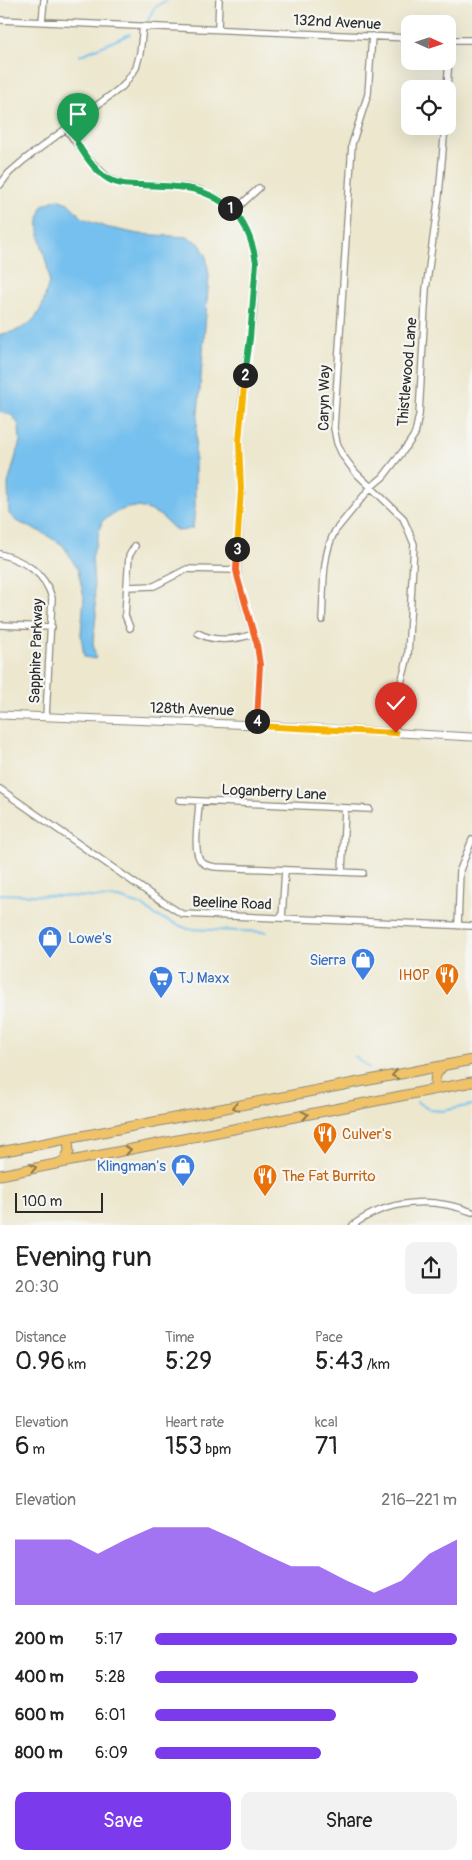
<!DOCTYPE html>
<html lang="en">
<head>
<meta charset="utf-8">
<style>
  body { margin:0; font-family:Pangolin,sans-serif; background:#f2f2f2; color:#222; height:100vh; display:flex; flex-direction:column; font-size:19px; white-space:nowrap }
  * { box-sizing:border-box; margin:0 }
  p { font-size:16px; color:#767676 }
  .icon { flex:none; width:28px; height:28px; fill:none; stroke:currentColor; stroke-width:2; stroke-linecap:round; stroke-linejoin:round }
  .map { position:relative; height:1225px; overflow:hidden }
  .sheet { display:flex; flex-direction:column; background:#fff; flex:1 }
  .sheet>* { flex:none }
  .needle { width:32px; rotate:93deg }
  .controls { position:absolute; left:401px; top:15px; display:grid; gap:10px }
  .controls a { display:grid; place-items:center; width:55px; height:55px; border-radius:10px; background:#fff; box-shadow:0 5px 20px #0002; font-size:25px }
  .scale { position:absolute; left:15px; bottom:12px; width:88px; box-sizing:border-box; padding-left:5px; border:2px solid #2b2b2b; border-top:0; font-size:14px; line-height:18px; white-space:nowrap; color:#2b2b2b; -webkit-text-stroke:4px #f6f6f2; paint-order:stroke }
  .pin { position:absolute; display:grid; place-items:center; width:42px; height:42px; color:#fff; margin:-51px -21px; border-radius:50% 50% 50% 0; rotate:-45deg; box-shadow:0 0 5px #0007 }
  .pin .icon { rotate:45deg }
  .km { position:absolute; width:25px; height:25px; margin:-12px; border-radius:50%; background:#222; color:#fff; font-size:14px; line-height:25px; text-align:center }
  .round { display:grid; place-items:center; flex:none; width:52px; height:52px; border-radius:10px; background:#f2f2f2 }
  .summary { display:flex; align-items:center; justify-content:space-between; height:85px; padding:0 15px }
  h1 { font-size:28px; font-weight:600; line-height:38px }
  .stats { display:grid; grid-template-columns:repeat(3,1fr); gap:8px; height:85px; padding:5px 15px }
  .stats div { display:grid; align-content:center }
  .stats b { font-size:25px; font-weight:600 }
  .stats small { font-size:14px; font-weight:400 }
  .stats p { font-size:14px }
  .chart { height:140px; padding:10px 15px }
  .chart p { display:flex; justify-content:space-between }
  .chart svg { width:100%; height:90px; margin-top:5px; fill:#7c3aed; opacity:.7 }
  .cta { display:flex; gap:10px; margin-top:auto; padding:10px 15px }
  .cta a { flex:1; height:58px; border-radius:10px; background:#7c3aed; color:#fff; font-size:20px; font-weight:600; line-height:58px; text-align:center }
  .cta a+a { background:#f2f2f2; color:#222 }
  ul { padding:0 15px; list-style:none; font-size:16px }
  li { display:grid; grid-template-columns:80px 60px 1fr; align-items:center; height:38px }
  li i { height:12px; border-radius:6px; background:#7c3aed }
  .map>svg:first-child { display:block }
</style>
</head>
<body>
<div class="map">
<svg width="472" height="1225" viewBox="0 0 472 1225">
  <rect width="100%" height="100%" fill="#f6f6f2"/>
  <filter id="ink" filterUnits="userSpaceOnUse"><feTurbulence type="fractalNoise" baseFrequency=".02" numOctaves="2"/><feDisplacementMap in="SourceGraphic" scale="10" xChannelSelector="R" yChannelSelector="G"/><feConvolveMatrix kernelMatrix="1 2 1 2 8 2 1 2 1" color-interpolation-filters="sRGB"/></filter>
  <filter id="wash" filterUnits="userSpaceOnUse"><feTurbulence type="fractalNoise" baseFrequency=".0096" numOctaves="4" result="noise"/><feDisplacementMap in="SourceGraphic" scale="20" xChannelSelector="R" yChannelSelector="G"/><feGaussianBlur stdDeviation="1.12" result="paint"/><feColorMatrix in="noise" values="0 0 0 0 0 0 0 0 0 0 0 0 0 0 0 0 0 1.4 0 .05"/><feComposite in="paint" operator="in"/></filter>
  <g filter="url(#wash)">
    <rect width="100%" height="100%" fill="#ece7cd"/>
    <path fill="#74c0ee" stroke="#50768c" d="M57,199L68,203L83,218L105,227L138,234L187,237L199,243L206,255L209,276L195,451V508L193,528C188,529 182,532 177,530C172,528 167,521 162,517C139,501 124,506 102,521L92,558L96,615L93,643L96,659L84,657L81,634L84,597L78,570L63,545L41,532L16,521L9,514L8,484L20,441L19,425L12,415L0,412V334C27,331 41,318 46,292C47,288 49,284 49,280C48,255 31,231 43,205Z"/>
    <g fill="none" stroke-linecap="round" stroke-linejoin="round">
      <path stroke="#74c0ee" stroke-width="2" d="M148,20L154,8L167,0
        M79,56L130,34
        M0,894L119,898L144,906L154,915L188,929L266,932
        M355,1056L369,1068
        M417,1102L430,1110L442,1111L472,1105"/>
    </g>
  </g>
  <g filter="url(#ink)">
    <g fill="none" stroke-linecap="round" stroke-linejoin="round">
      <defs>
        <path id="minor" d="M0,20L410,38
          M42,22L44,0
          M218,29L219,0
          M372,36L368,94L352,144L334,428L337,443L343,456L355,472L403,518L414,544L408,655C403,682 391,704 396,733
          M448,40H472
          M447,89L450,40
          M67,130L86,157L108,178L123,184L185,187L200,190L224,202L234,211L241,220L247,231L255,253L256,262L253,315L243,385L239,441L241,490L237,570L241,593L257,645L260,665L257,725
          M0,185L9,173L24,160L123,86L136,68L140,53L143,26
          M234,211L259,188
          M0,554C24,561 45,572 52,598L46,717
          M127,587L154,586L187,569L237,570
          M322,620C324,592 321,557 335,531L371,487L383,477L407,446L415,434L419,415L426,289L439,195L445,126
          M0,625L52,627
          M130,628L125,615L129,556L135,546
          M198,633C215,643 235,640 254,634
          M0,789L149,893L182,914L472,926
          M179,800L369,809
          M199,801C199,815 193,846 199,858C202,865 209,866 216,867L363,873
          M342,872L345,808
          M282,918L285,870
          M458,926L460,870L472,840
          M353,1225C389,1199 432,1197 472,1212"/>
        <path id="tertiary" d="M0,715L257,725L472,737"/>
        <path id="trunk" d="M436,1089C434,1079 435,1074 443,1066
          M0,1152L472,1060
          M63,1162L69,1152L68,1139
          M0,1175L472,1082"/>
      </defs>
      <use href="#minor" stroke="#8c897c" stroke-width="8"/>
      <use href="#tertiary" stroke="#8c897c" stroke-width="9"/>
      <use href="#trunk" stroke="#8c897c" stroke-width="11"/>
      <use href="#minor" stroke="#fff" stroke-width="5.5"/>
      <use href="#tertiary" stroke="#fff" stroke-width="7"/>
      <use href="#trunk" stroke="#f1c369" stroke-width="9"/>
    </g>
    <defs><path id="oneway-chevron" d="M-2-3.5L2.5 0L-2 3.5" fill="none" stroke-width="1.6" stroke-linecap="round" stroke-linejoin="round" transform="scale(1.25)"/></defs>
    <g stroke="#8e774a">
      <use href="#oneway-chevron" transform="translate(395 1075) rotate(169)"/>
      <use href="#oneway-chevron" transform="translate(236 1107) rotate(169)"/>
      <use href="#oneway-chevron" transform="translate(305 1115) rotate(-11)"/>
      <use href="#oneway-chevron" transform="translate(128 1150) rotate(-11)"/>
      <use href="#oneway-chevron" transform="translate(33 1168) rotate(-11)"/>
    </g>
  </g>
  <g fill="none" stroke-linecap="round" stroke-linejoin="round" filter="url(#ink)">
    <defs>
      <path id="split-1" d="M78,144C85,156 95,171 108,179C119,185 130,185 142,185C177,187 201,184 230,208"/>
      <path id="split-2" d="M230,208C245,220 253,243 256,262L250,338L245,375"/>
      <path id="split-3" d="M237,549L241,490L239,441L245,375"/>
      <path id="split-4" d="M237,549L236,570L238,579L257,645L260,665L257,721"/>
      <path id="split-5" d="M257,721V726L396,733"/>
    </defs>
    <use href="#split-1" stroke="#fff" stroke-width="10"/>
    <use href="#split-2" stroke="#fff" stroke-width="10"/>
    <use href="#split-3" stroke="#fff" stroke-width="10"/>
    <use href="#split-4" stroke="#fff" stroke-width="10"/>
    <use href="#split-5" stroke="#fff" stroke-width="10"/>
    <use href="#split-1" stroke="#22a559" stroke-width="6"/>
    <use href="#split-2" stroke="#22a559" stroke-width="6"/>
    <use href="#split-3" stroke="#f5b400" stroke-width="6"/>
    <use href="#split-4" stroke="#f0652b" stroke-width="6"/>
    <use href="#split-5" stroke="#f5b400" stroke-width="6"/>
  </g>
  <defs>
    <symbol id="shop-pin" viewBox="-11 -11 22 30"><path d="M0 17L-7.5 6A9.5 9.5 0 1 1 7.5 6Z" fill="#3f7fe0" stroke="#f6f6f2"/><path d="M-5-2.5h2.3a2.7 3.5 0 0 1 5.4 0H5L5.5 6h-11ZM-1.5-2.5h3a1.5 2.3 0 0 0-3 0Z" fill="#fff"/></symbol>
    <symbol id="restaurant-pin" viewBox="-11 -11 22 30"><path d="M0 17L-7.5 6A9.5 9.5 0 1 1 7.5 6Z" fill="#e8710a" stroke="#f6f6f2"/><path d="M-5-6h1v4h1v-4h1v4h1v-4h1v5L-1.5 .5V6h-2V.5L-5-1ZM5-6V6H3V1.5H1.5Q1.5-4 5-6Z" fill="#fff"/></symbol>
    <symbol id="supermarket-pin" viewBox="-11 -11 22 30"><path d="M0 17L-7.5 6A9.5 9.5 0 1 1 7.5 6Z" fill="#3f7fe0" stroke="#f6f6f2"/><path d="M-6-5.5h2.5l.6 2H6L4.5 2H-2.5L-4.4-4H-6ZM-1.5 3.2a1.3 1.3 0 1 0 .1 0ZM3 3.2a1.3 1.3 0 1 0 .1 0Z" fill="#fff"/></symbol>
  </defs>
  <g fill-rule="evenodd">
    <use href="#shop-pin" x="36" y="924" width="28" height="38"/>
    <use href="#shop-pin" x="349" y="946" width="28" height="38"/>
    <use href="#restaurant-pin" x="433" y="961" width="28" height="38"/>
    <use href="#supermarket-pin" x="147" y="964" width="28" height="38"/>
    <use href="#restaurant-pin" x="311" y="1120" width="28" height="38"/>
    <use href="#shop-pin" x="169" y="1152" width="28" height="38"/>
    <use href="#restaurant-pin" x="251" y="1162" width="28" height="38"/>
  </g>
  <g text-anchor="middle" stroke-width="4.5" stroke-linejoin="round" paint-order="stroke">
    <g font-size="15" fill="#2b2b2b" stroke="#f6f6f2">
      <text transform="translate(337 22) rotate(3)" y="5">132nd Avenue</text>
      <text transform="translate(407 372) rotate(-85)" y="5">Thistlewood Lane</text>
      <text transform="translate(324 398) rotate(-89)" y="5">Caryn Way</text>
      <text transform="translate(36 651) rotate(-88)" y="5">Sapphire Parkway</text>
      <text transform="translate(192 709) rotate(2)" y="5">128th Avenue</text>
      <text transform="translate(274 792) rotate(3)" y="5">Loganberry Lane</text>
      <text transform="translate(232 903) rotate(2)" y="5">Beeline Road</text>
    </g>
    <g font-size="15" fill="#366cbe" stroke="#f6f6f2" text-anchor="start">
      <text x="68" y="943">Lowe's</text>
      <text x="346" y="965" text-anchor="end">Sierra</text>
      <text x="178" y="983">TJ Maxx</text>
      <text x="166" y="1171" text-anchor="end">Klingman's</text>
    </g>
    <g font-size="15" fill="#c56008" stroke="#f6f6f2" text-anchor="start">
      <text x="430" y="980" text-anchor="end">IHOP</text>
      <text x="342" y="1139">Culver's</text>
      <text x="282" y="1181">The Fat Burrito</text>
    </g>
  </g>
</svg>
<div class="controls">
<a><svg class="needle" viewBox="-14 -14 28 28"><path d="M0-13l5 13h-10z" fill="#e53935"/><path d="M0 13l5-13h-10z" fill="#767676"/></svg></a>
<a><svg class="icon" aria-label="locate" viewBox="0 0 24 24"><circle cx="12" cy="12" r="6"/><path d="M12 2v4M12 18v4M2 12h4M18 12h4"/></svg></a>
</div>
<div class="scale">100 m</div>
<div class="pin" style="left:78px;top:144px;background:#1e9e55"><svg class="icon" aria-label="arrive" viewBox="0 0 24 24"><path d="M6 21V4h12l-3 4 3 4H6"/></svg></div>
<div class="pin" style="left:396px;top:733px;background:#d93025"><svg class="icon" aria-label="check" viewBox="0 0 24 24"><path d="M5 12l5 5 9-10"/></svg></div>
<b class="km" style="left:230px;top:208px">1</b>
<b class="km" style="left:245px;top:375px">2</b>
<b class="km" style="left:237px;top:549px">3</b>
<b class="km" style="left:257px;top:721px">4</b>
</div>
<section class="sheet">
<div class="summary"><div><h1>Evening run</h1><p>20:30</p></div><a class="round"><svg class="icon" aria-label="share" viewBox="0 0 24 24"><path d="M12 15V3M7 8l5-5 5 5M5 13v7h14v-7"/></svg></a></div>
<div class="stats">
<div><p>Distance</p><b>0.96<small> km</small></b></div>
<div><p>Time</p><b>5:29</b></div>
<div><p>Pace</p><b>5:43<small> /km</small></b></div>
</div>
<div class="stats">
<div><p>Elevation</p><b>6<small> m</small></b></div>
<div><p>Heart rate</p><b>153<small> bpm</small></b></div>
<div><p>kcal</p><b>71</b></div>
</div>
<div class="chart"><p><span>Elevation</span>216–221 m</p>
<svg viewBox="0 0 160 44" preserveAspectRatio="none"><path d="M0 44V12L10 12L20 12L30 19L40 12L50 6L60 6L70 6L80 12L90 19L100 25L110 25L120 32L130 38L140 32L150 19L160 12V44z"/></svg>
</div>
<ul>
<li><b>200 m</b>5:17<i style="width:100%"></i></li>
<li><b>400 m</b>5:28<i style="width:87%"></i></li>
<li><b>600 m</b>6:01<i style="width:60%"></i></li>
<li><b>800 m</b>6:09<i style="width:55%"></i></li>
</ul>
<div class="cta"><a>Save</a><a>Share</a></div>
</section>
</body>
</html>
